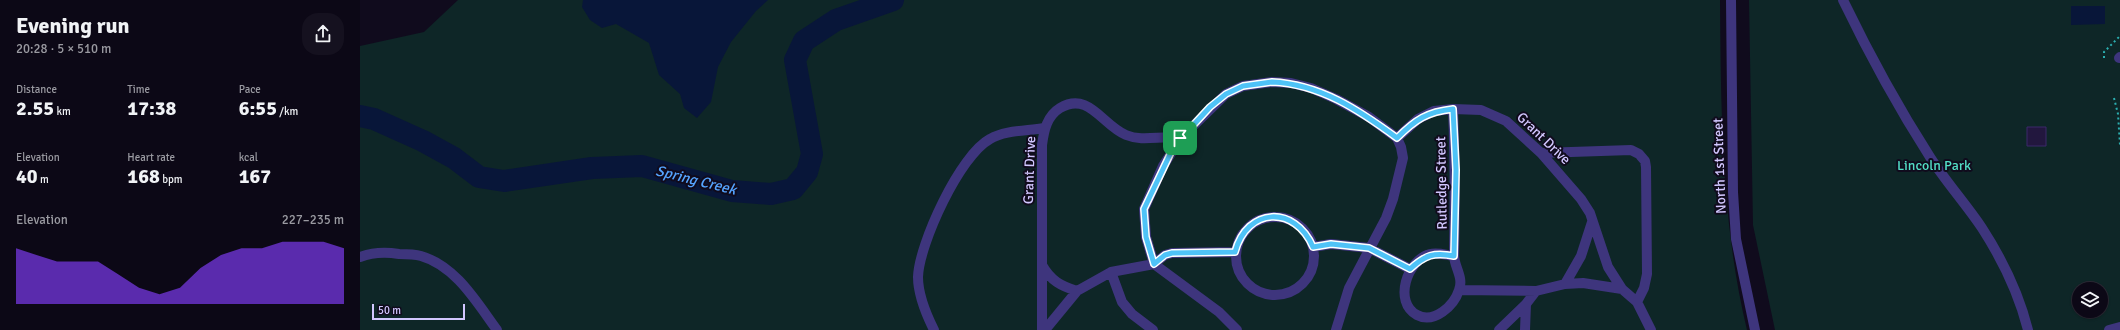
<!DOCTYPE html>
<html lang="en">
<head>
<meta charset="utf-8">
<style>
  body { margin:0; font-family:Signika,sans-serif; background:#15111f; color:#f1f3f6; height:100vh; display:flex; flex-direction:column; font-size:15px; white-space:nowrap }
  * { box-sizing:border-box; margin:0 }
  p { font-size:13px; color:#9a9aa1 }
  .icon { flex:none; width:22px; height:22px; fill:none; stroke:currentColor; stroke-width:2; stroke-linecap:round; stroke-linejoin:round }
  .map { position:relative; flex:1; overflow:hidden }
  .details { display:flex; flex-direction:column; background:#0c0816; width:360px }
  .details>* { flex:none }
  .buttons { position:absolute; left:1712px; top:282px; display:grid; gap:8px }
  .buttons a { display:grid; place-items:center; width:36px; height:36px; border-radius:50%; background:#0c0816; box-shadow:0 1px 3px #0004,0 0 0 1px #2c2935; font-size:20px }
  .scale { position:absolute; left:12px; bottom:10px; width:93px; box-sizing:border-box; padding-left:4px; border:2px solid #d2c7ff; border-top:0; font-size:11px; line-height:14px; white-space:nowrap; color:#d2c7ff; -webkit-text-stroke:3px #100b1d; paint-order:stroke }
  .pin { position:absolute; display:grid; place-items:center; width:34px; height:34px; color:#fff; margin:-17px; border-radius:8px; box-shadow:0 2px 6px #0006 }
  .round { display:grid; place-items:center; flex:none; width:42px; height:42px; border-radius:16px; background:#15111f }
  .overview { display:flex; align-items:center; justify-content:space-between; height:68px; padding:0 16px }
  h1 { font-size:22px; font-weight:700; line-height:30px }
  .stats { display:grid; grid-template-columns:repeat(3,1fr); gap:6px; height:68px; padding:4px 16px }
  .stats div { display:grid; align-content:center }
  .stats b { font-size:20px; font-weight:700 }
  .stats small { font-size:11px; font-weight:400 }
  .stats p { font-size:11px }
  .chart { height:112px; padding:8px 16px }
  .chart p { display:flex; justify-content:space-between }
  .chart svg { width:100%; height:72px; margin-top:4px; fill:#7c3aed; opacity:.7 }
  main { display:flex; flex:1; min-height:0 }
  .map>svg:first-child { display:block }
</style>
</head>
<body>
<main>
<section class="details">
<div class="overview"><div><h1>Evening run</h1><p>20:28 · 5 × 510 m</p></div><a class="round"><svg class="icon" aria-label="share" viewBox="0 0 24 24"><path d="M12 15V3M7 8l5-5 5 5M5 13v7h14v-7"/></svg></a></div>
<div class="stats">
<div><p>Distance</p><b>2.55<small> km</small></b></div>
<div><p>Time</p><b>17:38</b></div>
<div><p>Pace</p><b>6:55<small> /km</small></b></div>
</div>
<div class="stats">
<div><p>Elevation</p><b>40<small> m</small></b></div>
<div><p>Heart rate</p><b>168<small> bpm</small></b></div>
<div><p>kcal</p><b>167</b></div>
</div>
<div class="chart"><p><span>Elevation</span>227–235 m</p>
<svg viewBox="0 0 160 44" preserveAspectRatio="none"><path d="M0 44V10L10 14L20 18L30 18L40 18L50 26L60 34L70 38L80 34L90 22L100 14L110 10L120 10L130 6L140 6L150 6L160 10V44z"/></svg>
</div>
</section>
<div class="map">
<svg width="1760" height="330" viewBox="0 0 1760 330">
  <rect width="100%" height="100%" fill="#100b1d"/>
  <path fill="#0e2627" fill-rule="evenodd" d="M98,0H1360C1361,111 1361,222 1387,330H0V46L64,32Z
    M1389,0H1760V330H1415L1393,225ZM1719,289H1741V311H1719Z"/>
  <path fill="#081639" d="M223,0H408L396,11L371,42L358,67L351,102L337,118L324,108L320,94L299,75L289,43L256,24L242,28L230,20L222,7Z
    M1711,6H1745V24L1711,25Z"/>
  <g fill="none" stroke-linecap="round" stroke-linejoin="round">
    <path stroke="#081639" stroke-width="22" d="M0,116L14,119L63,141L94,158L119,177L144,181L232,168L282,166L372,191L411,194L433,189L447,172L452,154L435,60L444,41L476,20L533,0"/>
  </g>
  <path fill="#22173e" stroke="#3b296a" d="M1667,127H1686V146H1667Z"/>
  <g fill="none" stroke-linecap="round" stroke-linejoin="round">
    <path stroke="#2badaf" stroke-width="2" stroke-dasharray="2 3" stroke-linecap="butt" d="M1744,58V52L1760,36
      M1754,98L1758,114L1760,145"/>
    <path stroke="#3e357d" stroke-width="10" d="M1371,0L1373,192L1376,239L1395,330
      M1483,0C1509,54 1538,107 1570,157C1586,182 1606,204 1622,228C1642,259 1659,294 1668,330
      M1759,58L1760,57
      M1093,109C1095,158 1095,206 1094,255C1094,267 1104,277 1099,290C1094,306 1074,324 1057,315C1033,302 1047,260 1070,254C1078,252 1086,255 1094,256
      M821,138L803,166L784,209L786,237L794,264L859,312L877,330
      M1037,138L1058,119L1074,111L1093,109L1121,110L1146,121L1181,153L1221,199L1230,213L1248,267L1262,289L1277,302L1291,330
      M1181,153L1271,150L1279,154L1285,161L1286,167L1287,274L1284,288L1277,302
      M876 256a39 39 0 1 1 78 0a39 39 0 1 1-78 0Z
      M953,247L971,244L1009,248L1050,269
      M0,257C13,252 26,252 39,254C46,254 54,254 61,256C96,266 117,303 137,330
      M682,265C691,281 701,286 717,291
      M751,272L762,302L772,314L793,330
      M1205,284L1223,283L1262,289
      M1099,290L1176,291
      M574,330C566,314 558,295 558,277C559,244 600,155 630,139C645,130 667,131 684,128
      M682,330V145C684,130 687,116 700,108C729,91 742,125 766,135C783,142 802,135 821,138L866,94L883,86L912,82L931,83L951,88L976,99L1009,117L1037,138L1041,147L1043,158L1033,199L1026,218L989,288L976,330
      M685,330L717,291L751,272L794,264L805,255L812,253L875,252
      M1139,330L1166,304L1176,291L1205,284L1221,256L1232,222
      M1165,330L1166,304
      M1749,330L1760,327"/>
  </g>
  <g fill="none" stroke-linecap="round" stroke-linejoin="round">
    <defs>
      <path id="route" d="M912,82C960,84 999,110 1037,138C1056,119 1067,112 1093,109L1096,170L1094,256C1074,252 1065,255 1050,269L1009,248L971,244L953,247C935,205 887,207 875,252L812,253L805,255L794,264L786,237L784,209L814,146L850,107L866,94L883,86Z"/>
    </defs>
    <use href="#route" stroke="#fff" stroke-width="8"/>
    <use href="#route" stroke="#4fc3f7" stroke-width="5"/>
  </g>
  <g text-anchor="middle" stroke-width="4" stroke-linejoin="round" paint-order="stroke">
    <g font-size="14" fill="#d2c7ff" stroke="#100b1d">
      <text transform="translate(1184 138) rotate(44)" y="5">Grant Drive</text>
      <text transform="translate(1359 166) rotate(-92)" y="5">North 1st Street</text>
      <text transform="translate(669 170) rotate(-88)" y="5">Grant Drive</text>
      <text transform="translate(1081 183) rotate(-91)" y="5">Rutledge Street</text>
    </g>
    <g font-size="14" fill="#53dfc7" stroke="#100b1d">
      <text x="1574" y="170">Lincoln Park</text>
    </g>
    <g font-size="15" font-style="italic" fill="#55a4ff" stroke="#100b1d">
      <text transform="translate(336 180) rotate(14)" y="5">Spring Creek</text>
    </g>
  </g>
</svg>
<div class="buttons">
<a><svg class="icon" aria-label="layers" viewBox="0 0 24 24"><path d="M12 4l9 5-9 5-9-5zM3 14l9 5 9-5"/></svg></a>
</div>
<div class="scale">50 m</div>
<div class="pin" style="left:820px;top:138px;background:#1e9e55"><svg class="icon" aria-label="arrive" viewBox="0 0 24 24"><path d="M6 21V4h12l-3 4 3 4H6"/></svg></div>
</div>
</main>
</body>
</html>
